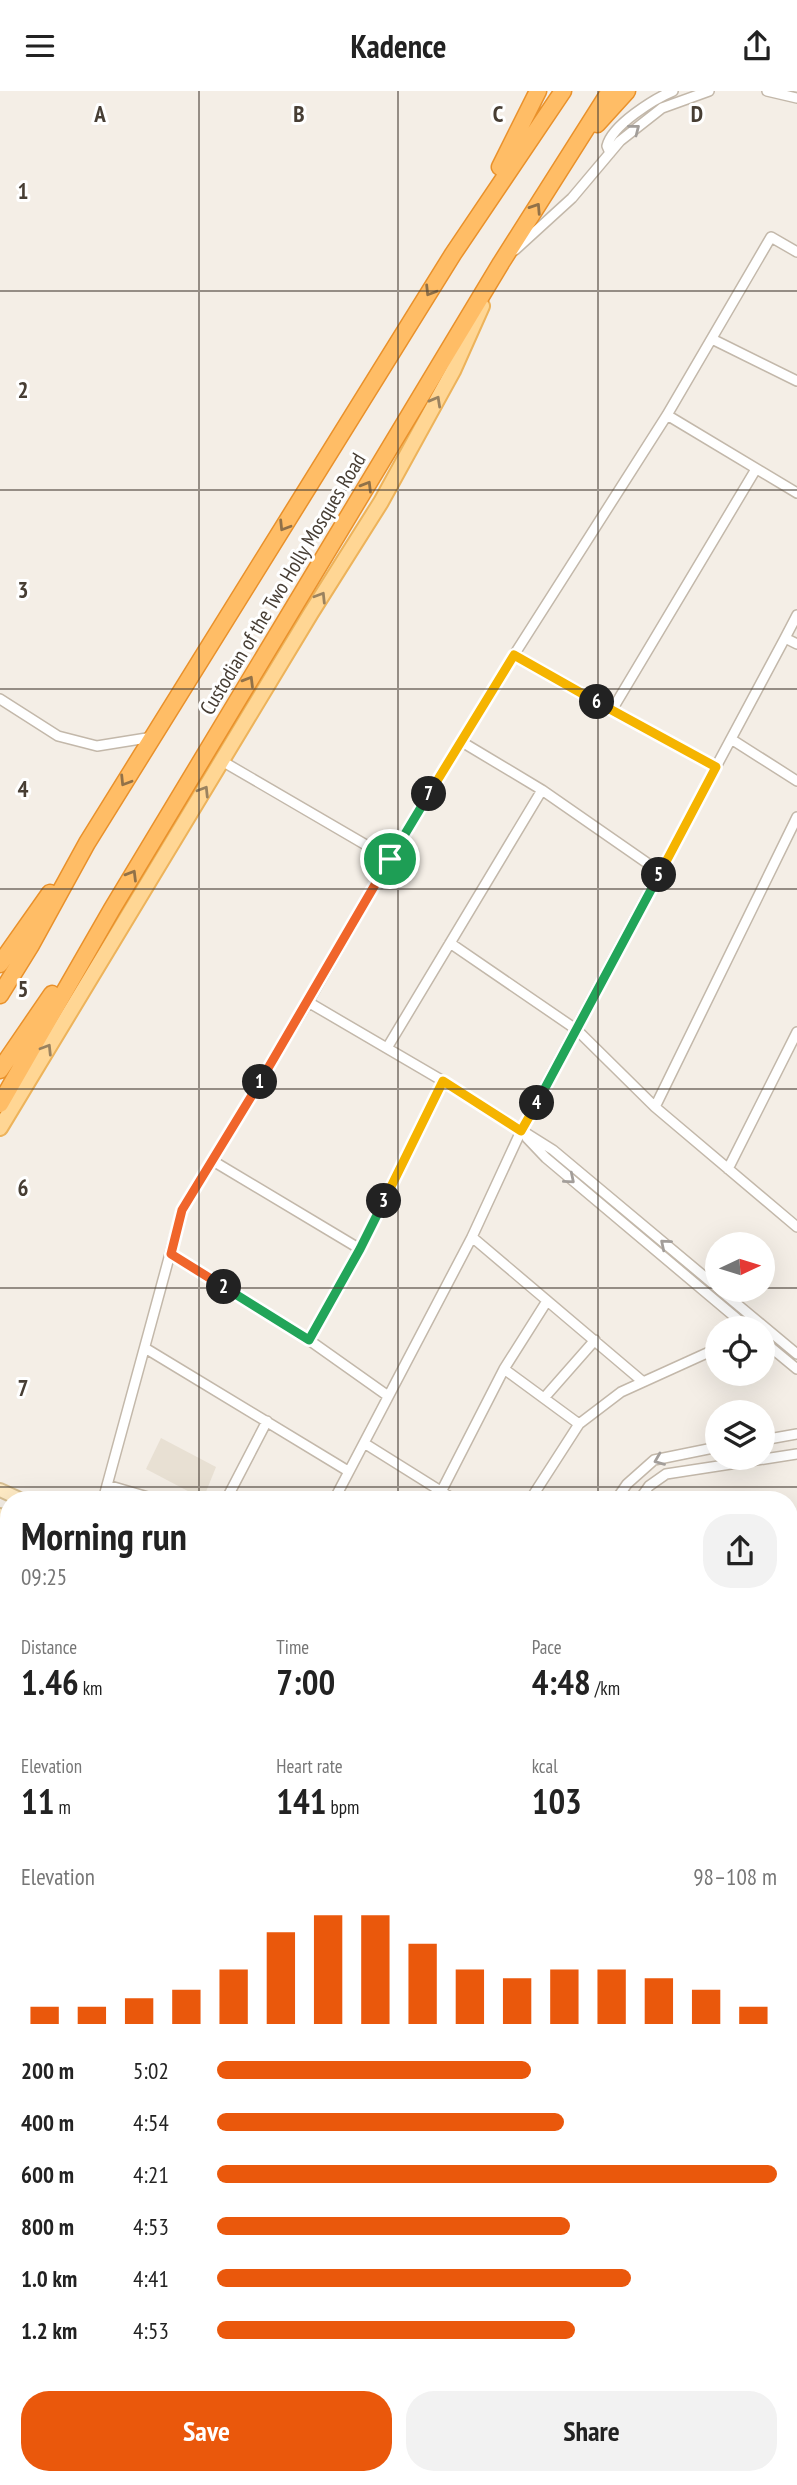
<!DOCTYPE html>
<html lang="en">
<head>
<meta charset="utf-8">
<style>
  body { margin:0; font-family:"PT Sans Narrow",sans-serif; background:#f2f2f2; color:#222; height:100vh; display:flex; flex-direction:column; font-size:26px; white-space:nowrap }
  * { box-sizing:border-box; margin:0 }
  p { font-size:23px; color:#767676 }
  .icon { flex:none; width:38px; height:38px; fill:none; stroke:currentColor; stroke-width:2; stroke-linecap:round; stroke-linejoin:round }
  .map { position:relative; flex:1; overflow:hidden }
  .sheet { position:absolute; left:0px; top:1400px; width:798px; height:994px; display:flex; flex-direction:column; background:#fff; border-radius:28px 28px 0 0; box-shadow:0 7px 28px #0002 }
  .sheet>* { flex:none }
  .needle { width:46px; rotate:86deg }
  .tools { position:absolute; left:705px; top:1141px; display:grid; gap:14px }
  .tools a { display:grid; place-items:center; width:70px; height:70px; border-radius:50%; background:#fff; box-shadow:0 7px 28px #0002; font-size:35px }
  .pin { position:absolute; display:grid; place-items:center; width:60px; height:60px; color:#fff; margin:-30px; border:4px solid #fff; border-radius:50%; box-shadow:0 2px 7px #0007 }
  .km { position:absolute; width:35px; height:35px; margin:-18px; border-radius:50%; background:#222; color:#fff; font-size:19px; line-height:35px; text-align:center }
  .round { display:grid; place-items:center; flex:none; width:74px; height:74px; border-radius:28px; background:#f2f2f2 }
  .headline { display:flex; align-items:center; justify-content:space-between; height:119px; padding:0 21px }
  h1 { font-size:38px; font-weight:700; line-height:52px }
  .stats { display:grid; grid-template-columns:repeat(3,1fr); gap:10px; height:119px; padding:7px 21px }
  .stats div { display:grid; align-content:center }
  .stats b { font-size:35px; font-weight:700 }
  .stats small { font-size:19px; font-weight:400 }
  .stats p { font-size:19px }
  .chart { height:196px; padding:14px 21px }
  .chart p { display:flex; justify-content:space-between }
  .chart svg { width:100%; height:126px; margin-top:7px; stroke:#ea580c; stroke-width:6 }
  .cta { display:flex; gap:14px; margin-top:auto; padding:14px 21px }
  .cta a { flex:1; height:80px; border-radius:28px; background:#ea580c; color:#fff; font-size:28px; font-weight:700; line-height:80px; text-align:center }
  .cta a+a { background:#f2f2f2; color:#222 }
  ul { padding:0 21px; list-style:none; font-size:23px }
  li { display:grid; grid-template-columns:112px 84px 1fr; align-items:center; height:52px }
  li i { height:18px; border-radius:9px; background:#ea580c }
  header { display:flex; justify-content:space-between; align-items:center; height:91px; padding:0 21px; background:#fff; font-size:32px; font-weight:700 }
  .map>svg:first-child { display:block }
</style>
</head>
<body>
<header><svg class="icon" aria-label="menu" viewBox="0 0 24 24"><path d="M4 6h16M4 12h16M4 18h16"/></svg>Kadence<svg class="icon" aria-label="share" viewBox="0 0 24 24"><path d="M12 15V3M7 8l5-5 5 5M5 13v7h14v-7"/></svg></header>
<div class="map">
<svg width="797" height="2394" viewBox="0 0 797 2394">
  <rect width="100%" height="100%" fill="#f4eee6"/>
  <path fill="#e8e0d3" d="M161,1347L216,1376L203,1408L146,1378Z"/>
  <g fill="none" stroke-linecap="round" stroke-linejoin="round">
    <defs>
      <path id="street" d="M767,0L797,7
        M610,62L607,55C612,34 654,8 673,0
        M515,159L572,107L620,50L662,17L709,0
        M712,248L797,290
        M667,324L797,402
        M785,547L797,524
        M514,564L716,676
        M0,608L58,645L97,655L153,646
        M612,619L756,378
        M731,648L797,690
        M462,651L542,699L660,781
        M222,670L390,768L308,911L443,990L553,1059L718,1197
        M390,768L514,564L667,324L771,146L797,161
        M450,852L577,939L655,1016L797,1136
        M387,957L542,699
        M655,1016L797,726
        M527,1047L546,1067L748,1237
        M213,1070L360,1158
        M728,1078L797,941
        M472,1146L642,1290
        M171,1163L309,1249L388,1305
        M720,1199L797,1263
        M309,1249L360,1158L443,990
        M763,1250L797,1278
        M145,1257L348,1380
        M504,1278L579,1333
        M544,1307L595,1249
        M763,1349L797,1343
        M364,1352L455,1409
        M107,1394L158,1409
        M442,1399L504,1278L547,1210
        M103,1409L182,1119L308,911
        M226,1409L267,1330
        M334,1409L472,1146L521,1040L785,547L797,553
        M530,1409L579,1333L621,1301L718,1257
        M616,1409L627,1393L654,1369L718,1356
        M639,1409L649,1395L666,1383L797,1363
        M789,1816L797,1814
        M789,1888L797,1884
        M789,1893L797,1909
        M0,2038L9,1999
        M0,2047L9,2049
        M789,2083L797,2099
        M0,2143L9,2145
        M0,2251L9,2253
        M789,2280L797,2277
        M0,2308L9,2290
        M789,2381L797,2377
        M630,2385L634,2394
        M735,2385L739,2394
        M490,2392L491,2394
        M51,2394L55,2385
        M136,2394L140,2385
        M216,2394L219,2385
        M229,2394L233,2385
        M762,2394L781,2385"/>
      <path id="secondary" d="M0,1399L22,1409
        M0,1424L9,1426
        M789,1717L797,1716
        M789,1734L797,1732
        M0,1823L9,1822
        M0,1837L9,1836
        M789,2168L797,2164
        M789,2188L797,2184
        M317,2394L335,2385
        M360,2394L378,2385"/>
      <path id="primary" d="M0,1037L311,522L381,411L453,280L482,215"/>
      <path id="highway" d="M597,33L627,0
        M500,76L538,0
        M0,873L50,802
        M0,904L31,854L87,752L453,163L563,0
        M0,979L52,903
        M0,1013L112,818L501,172L610,0"/>
    </defs>
    <use href="#street" stroke="#c3b8aa" stroke-width="12"/>
    <use href="#secondary" stroke="#d7bf92" stroke-width="16"/>
    <use href="#primary" stroke="#edb35b" stroke-width="18"/>
    <use href="#highway" stroke="#e9912b" stroke-width="19"/>
    <use href="#street" stroke="#fff" stroke-width="9"/>
    <use href="#secondary" stroke="#ffebc5" stroke-width="12"/>
    <use href="#primary" stroke="#ffd694" stroke-width="14"/>
    <use href="#highway" stroke="#ffbd66" stroke-width="16"/>
  </g>
  <defs><path id="oneway-chevron" d="M-2-3.5L2.5 0L-2 3.5" fill="none" stroke-width="1.6" stroke-linecap="round" stroke-linejoin="round" transform="scale(1.75)"/></defs>
  <g stroke="#a39e9a">
    <use href="#oneway-chevron" transform="translate(635 38) rotate(-38)"/>
    <use href="#oneway-chevron" transform="translate(570 1088) rotate(40)"/>
    <use href="#oneway-chevron" transform="translate(665 1153) rotate(-140)"/>
    <use href="#oneway-chevron" transform="translate(659 1369) rotate(158)"/>
  </g>
  <g stroke="#917148">
    <use href="#oneway-chevron" transform="translate(536 117) rotate(-57)"/>
    <use href="#oneway-chevron" transform="translate(430 200) rotate(122)"/>
    <use href="#oneway-chevron" transform="translate(367 395) rotate(-59)"/>
    <use href="#oneway-chevron" transform="translate(284 435) rotate(122)"/>
    <use href="#oneway-chevron" transform="translate(249 590) rotate(-59)"/>
    <use href="#oneway-chevron" transform="translate(125 690) rotate(122)"/>
    <use href="#oneway-chevron" transform="translate(132 784) rotate(-59)"/>
  </g>
  <g stroke="#9a825f">
    <use href="#oneway-chevron" transform="translate(436 310) rotate(-61)"/>
    <use href="#oneway-chevron" transform="translate(321 506) rotate(-58)"/>
    <use href="#oneway-chevron" transform="translate(204 700) rotate(-58)"/>
    <use href="#oneway-chevron" transform="translate(47 958) rotate(-58)"/>
  </g>
  <g fill="none" stroke-linecap="round" stroke-linejoin="round">
    <defs>
      <path id="split-1" d="M260,991L390,768"/>
      <path id="split-2" d="M224,1196L171,1163L182,1119L260,991"/>
      <path id="split-3" d="M224,1196L309,1249L360,1158L384,1110"/>
      <path id="split-4" d="M384,1110L443,990L521,1040L537,1012"/>
      <path id="split-5" d="M537,1012L659,784"/>
      <path id="split-6" d="M597,611L716,676L659,784"/>
      <path id="split-7" d="M429,703L514,564L597,611"/>
      <path id="split-8" d="M390,768L429,703"/>
    </defs>
    <use href="#split-1" stroke="#fff" stroke-width="14"/>
    <use href="#split-2" stroke="#fff" stroke-width="14"/>
    <use href="#split-3" stroke="#fff" stroke-width="14"/>
    <use href="#split-4" stroke="#fff" stroke-width="14"/>
    <use href="#split-5" stroke="#fff" stroke-width="14"/>
    <use href="#split-6" stroke="#fff" stroke-width="14"/>
    <use href="#split-7" stroke="#fff" stroke-width="14"/>
    <use href="#split-8" stroke="#fff" stroke-width="14"/>
    <use href="#split-1" stroke="#f0652b" stroke-width="9"/>
    <use href="#split-2" stroke="#f0652b" stroke-width="9"/>
    <use href="#split-3" stroke="#22a559" stroke-width="9"/>
    <use href="#split-4" stroke="#f5b400" stroke-width="9"/>
    <use href="#split-5" stroke="#22a559" stroke-width="9"/>
    <use href="#split-6" stroke="#f5b400" stroke-width="9"/>
    <use href="#split-7" stroke="#f5b400" stroke-width="9"/>
    <use href="#split-8" stroke="#22a559" stroke-width="9"/>
  </g>
  <path fill="none" stroke="#473e34" stroke-width="2" stroke-opacity="0.55" d="M199,0V1409M398,0V1409M598,0V1409M0,200H797M0,399H797M0,598H797M0,798H797M0,998H797M0,1197H718M763,1197H797M0,1396H797M0,1596H9M789,1596H797M0,1796H9M789,1796H797M0,1995H9M789,1995H797M0,2194H9M789,2194H797M199,2385V2394M398,2385V2394M598,2385V2394"/>
  <g text-anchor="middle" stroke-width="6" stroke-linejoin="round" paint-order="stroke">
    <g font-size="21" fill="#473e34" stroke="#fff">
      <text transform="translate(283 493) rotate(-59)" y="7">Custodian of the Two Holly Mosques Road</text>
    </g>
  </g>
  <g font-size="23" text-anchor="middle" font-weight="bold" fill="#473e34" stroke="#fff" stroke-width="6" stroke-linejoin="round" paint-order="stroke">
    <text x="100" y="31">A</text>
    <text x="299" y="31">B</text>
    <text x="498" y="31">C</text>
    <text x="697" y="31">D</text>
    <text x="23" y="108">1</text>
    <text x="23" y="307">2</text>
    <text x="23" y="507">3</text>
    <text x="23" y="706">4</text>
    <text x="23" y="906">5</text>
    <text x="23" y="1105">6</text>
    <text x="23" y="1305">7</text>
  </g>
</svg>
<div class="tools">
<a><svg class="needle" viewBox="-14 -14 28 28"><path d="M0-13l5 13h-10z" fill="#e53935"/><path d="M0 13l5-13h-10z" fill="#767676"/></svg></a>
<a><svg class="icon" aria-label="locate" viewBox="0 0 24 24"><circle cx="12" cy="12" r="6"/><path d="M12 2v4M12 18v4M2 12h4M18 12h4"/></svg></a>
<a><svg class="icon" aria-label="layers" viewBox="0 0 24 24"><path d="M12 4l9 5-9 5-9-5zM3 14l9 5 9-5"/></svg></a>
</div>
<div class="pin" style="left:390px;top:768px;background:#1e9e55"><svg class="icon" aria-label="arrive" viewBox="0 0 24 24"><path d="M6 21V4h12l-3 4 3 4H6"/></svg></div>
<b class="km" style="left:260px;top:991px">1</b>
<b class="km" style="left:224px;top:1196px">2</b>
<b class="km" style="left:384px;top:1110px">3</b>
<b class="km" style="left:537px;top:1012px">4</b>
<b class="km" style="left:659px;top:784px">5</b>
<b class="km" style="left:597px;top:611px">6</b>
<b class="km" style="left:429px;top:703px">7</b>
<section class="sheet">
<div class="headline"><div><h1>Morning run</h1><p>09:25</p></div><a class="round"><svg class="icon" aria-label="share" viewBox="0 0 24 24"><path d="M12 15V3M7 8l5-5 5 5M5 13v7h14v-7"/></svg></a></div>
<div class="stats">
<div><p>Distance</p><b>1.46<small> km</small></b></div>
<div><p>Time</p><b>7:00</b></div>
<div><p>Pace</p><b>4:48<small> /km</small></b></div>
</div>
<div class="stats">
<div><p>Elevation</p><b>11<small> m</small></b></div>
<div><p>Heart rate</p><b>141<small> bpm</small></b></div>
<div><p>kcal</p><b>103</b></div>
</div>
<div class="chart"><p><span>Elevation</span>98–108 m</p>
<svg viewBox="0 0 160 44" preserveAspectRatio="none"><path d="M5 44V38M15 44V38M25 44V35M35 44V32M45 44V25M55 44V12M65 44V6M75 44V6M85 44V16M95 44V25M105 44V28M115 44V25M125 44V25M135 44V28M145 44V32M155 44V38"/></svg>
</div>
<ul>
<li><b>200 m</b>5:02<i style="width:56%"></i></li>
<li><b>400 m</b>4:54<i style="width:62%"></i></li>
<li><b>600 m</b>4:21<i style="width:100%"></i></li>
<li><b>800 m</b>4:53<i style="width:63%"></i></li>
<li><b>1.0 km</b>4:41<i style="width:74%"></i></li>
<li><b>1.2 km</b>4:53<i style="width:64%"></i></li>
</ul>
<div class="cta"><a>Save</a><a>Share</a></div>
</section>
</div>
</body>
</html>
